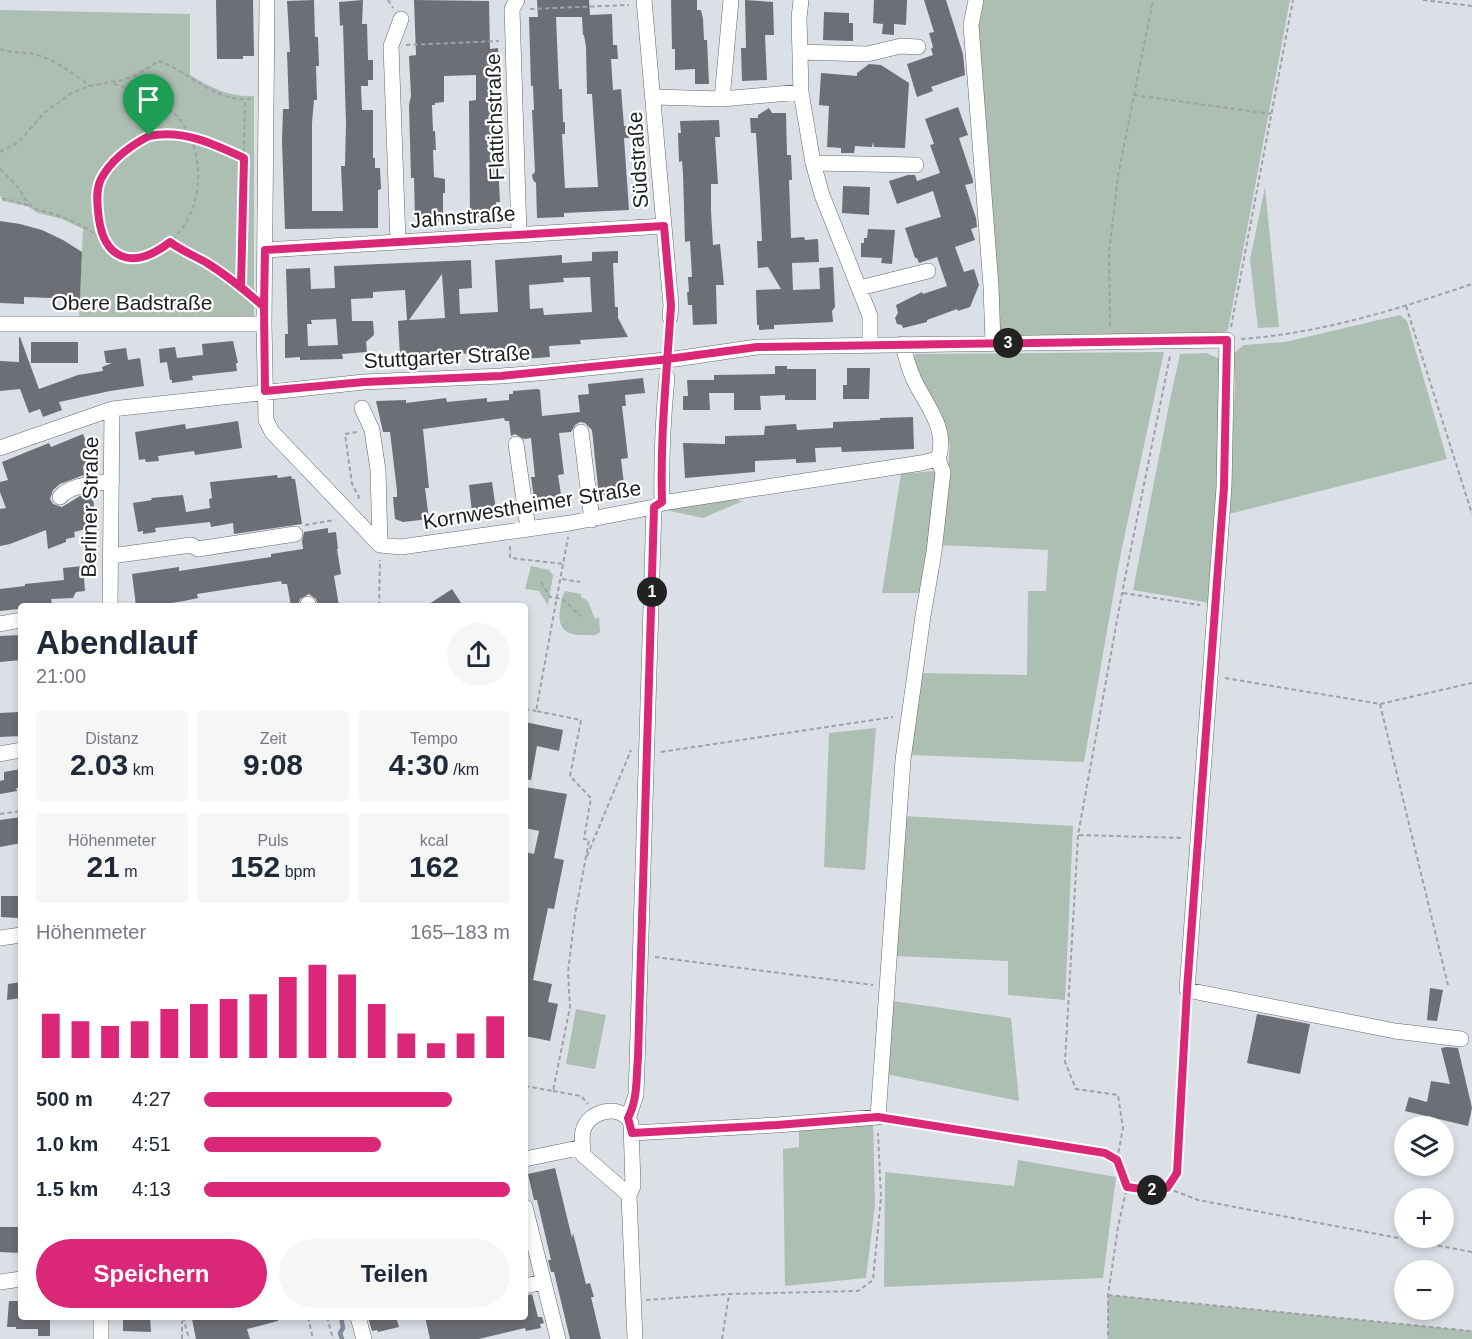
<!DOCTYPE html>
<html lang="de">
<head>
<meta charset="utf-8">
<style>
  body { margin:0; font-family:Helvetica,sans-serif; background:#f6f6f7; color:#1f2937; height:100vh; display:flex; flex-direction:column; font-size:22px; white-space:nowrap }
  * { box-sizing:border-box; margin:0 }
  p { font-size:20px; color:#747a83 }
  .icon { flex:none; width:33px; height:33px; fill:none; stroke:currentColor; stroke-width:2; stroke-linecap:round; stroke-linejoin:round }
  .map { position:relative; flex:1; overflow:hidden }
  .sheet { position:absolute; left:18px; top:603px; width:510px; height:717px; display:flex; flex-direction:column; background:#fff; border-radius:6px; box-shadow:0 3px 9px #0003 }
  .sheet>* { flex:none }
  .buttons { position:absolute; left:1394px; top:1116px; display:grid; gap:12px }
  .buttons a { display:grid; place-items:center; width:60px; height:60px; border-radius:50%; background:#fff; box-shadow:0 3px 9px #0003; font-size:30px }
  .pin { position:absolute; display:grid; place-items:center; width:51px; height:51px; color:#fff; margin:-62px -26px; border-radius:50% 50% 50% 0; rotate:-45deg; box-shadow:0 0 6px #0007 }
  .pin .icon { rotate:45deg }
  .km { position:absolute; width:30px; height:30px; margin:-15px; border-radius:50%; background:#222; color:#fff; font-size:16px; line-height:30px; text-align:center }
  .round { display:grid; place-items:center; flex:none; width:63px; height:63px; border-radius:32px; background:#f6f6f7 }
  .head { display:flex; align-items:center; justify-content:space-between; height:102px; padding:0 18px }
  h1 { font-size:33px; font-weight:700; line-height:45px }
  .stats { display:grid; grid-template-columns:repeat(3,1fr); gap:9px; height:102px; padding:6px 18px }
  .stats div { display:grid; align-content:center; border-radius:6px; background:#f6f6f7; text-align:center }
  .stats b { font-size:30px; font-weight:700 }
  .stats small { font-size:16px; font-weight:400 }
  .stats p { font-size:16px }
  .chart { height:168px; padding:12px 18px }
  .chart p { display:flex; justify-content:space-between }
  .chart svg { width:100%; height:108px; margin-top:6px; stroke:#db2777; stroke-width:6 }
  .action { display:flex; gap:12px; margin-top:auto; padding:12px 18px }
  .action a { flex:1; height:69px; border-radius:36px; background:#db2777; color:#fff; font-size:24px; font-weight:700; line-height:69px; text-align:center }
  .action a+a { background:#f6f6f7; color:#1f2937 }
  ul { padding:0 18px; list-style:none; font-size:20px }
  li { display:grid; grid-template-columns:96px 72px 1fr; align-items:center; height:45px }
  li i { height:15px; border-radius:8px; background:#db2777 }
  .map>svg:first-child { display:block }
</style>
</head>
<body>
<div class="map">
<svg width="1472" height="1339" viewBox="0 0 1472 1339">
  <rect width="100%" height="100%" fill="#dbe0e6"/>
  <path fill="#adbeb2" d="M979,0H1290L1228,330L1220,336H998L975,26Z
    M0,10L190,14V75C211,88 230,97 254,96V318L79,320L83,229L62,219L38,213L27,206L2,201V197L0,196Z
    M1265,187L1279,327L1258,328L1250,260Z
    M1400,315L1407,321L1447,459L1229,514L1235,383L1234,353L1244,345L1285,342Z
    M1164,352L1120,557L1084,762L911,755L919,673L1027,675L1028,591H1046L1048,550L940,545L950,445L944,424L911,360L916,354Z
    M1206,353L1220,359L1224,377L1210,603L1133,590L1170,400L1180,354Z
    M933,471L938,475L922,593H882L901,474Z
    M734,499L743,501L703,518L665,510Z
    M531,566L549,570L553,575L548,605L539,591L525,589Z
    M565,591L581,594V597L588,601L595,619L599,617L600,632C594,637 593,635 586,635C568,636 557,630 560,610C561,603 562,597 565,591Z
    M876,728L865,870L824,867L829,733Z
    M904,816L1073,826L1065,1000L1008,995V961L895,956Z
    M893,1001L1011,1018L1019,1101L886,1074Z
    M576,1009L606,1015L595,1069L566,1064Z
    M873,1122L875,1205L866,1278L785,1286L783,1149L799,1147V1129Z
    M1018,1160L1116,1177L1103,1278L884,1287L885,1172L1014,1186Z
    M1108,1295L1472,1331V1339H1108Z"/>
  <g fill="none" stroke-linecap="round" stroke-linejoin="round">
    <path stroke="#808c9f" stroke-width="4.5" d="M341,1317L343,1328L340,1333L342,1339"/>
  </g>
  <path fill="#6c6f75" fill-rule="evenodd" d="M216,0H253L254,56H243V59H217Z
    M314,0L315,37H318L319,66H316L317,100H314L312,123V211H343L341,166H345L346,123L343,25L340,26L339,2L363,0L362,24H367L368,60H373V80H368V86H361L362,110H373V158H375V168H380L381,189L378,190V228L285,229L282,142L283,109H289L287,52H290L287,1Z
    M414,0L489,1L490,49L498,48L499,74H493L494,94H491L493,127L496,126L500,202H496L497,218L470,219L469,101L476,100V75L444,76V102L435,103V105H432L433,131H435L436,150H433L434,177L445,179V193H443V222H415L414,178H411L409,105L411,96L409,56L416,55Z
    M537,0H589L590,15L612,14L613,45H617L618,59H611L613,90L621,89L624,126H628L629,138H624L629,210L564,213V217L537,218L536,183L533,180L532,175L535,172L532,110H534L533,86H531L529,17H538ZM556,17H582L583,35H584L586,47L587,94H592L598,187L565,188L562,134H565V122H563L562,89H559Z
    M671,0H697V10H701L703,19L704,40H707L709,84H695V69L675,70V49H672Z
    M745,0L773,2L774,35H765L767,80L742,81L741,48H746Z
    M874,0H907L906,25L894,24V35L882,34L883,24L873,23Z
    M924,0H946L963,54L965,75L931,87L933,91L917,97L907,64L933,55L931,49L933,47L929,33L934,32Z
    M824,12L849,13V23H853V41L823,40Z
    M869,64L881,65L909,83L905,148L874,147L873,142L872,147L855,146L854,153H841V148L827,147L829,106L819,105L821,73L857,76V73Z
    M958,107L968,135L959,138L973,180V183L965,185L976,218L977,227L971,229L975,240L955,247L964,272L974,269L979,285L970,307L958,311L957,309L927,320V322L903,328L902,325L897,324L895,318L898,313L896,305L922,292L923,294L947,286L937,257L919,263L917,258H915L905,228L941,217L933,191L897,204L889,181L908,175H915L917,181L940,173L930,145L934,144L925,119Z
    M769,108L772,113H786L787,155H791L792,180H789L791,238L804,237L805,240L818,239L819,262L792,263L793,290L820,289L819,268L833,267L835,307L832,311L833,322L774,325V329L759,330V325H757L756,290L781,289L768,267L758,268L757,241H762L760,199L756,133H751L750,118H758V115Z
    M719,120L720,137H715L718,184H711V211L713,245L720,244L724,285H716L717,324L693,325L692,305H688L687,292H689L688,277H692L690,241L685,242L683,174L682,161L679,162L678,133H681L680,121Z
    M843,186L870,187L869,215L842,213Z
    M0,221L20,224L42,230L63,240L82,252L80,299L24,297V304L0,303Z
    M868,229L895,230L892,264L881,263L882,258L861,257V243H864V238H867Z
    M618,251V263H613L615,307H618V318L628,337L580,340L581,344L549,346L550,357L511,360L510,352L400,356L398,321L407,320L405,290L373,292V298L351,299L352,321H373L374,335L366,342L367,352L342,354L343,359L300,360V357L285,358V334H288L286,269L310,268L311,289L335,288L334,266L471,260L472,288L459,289L460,314L498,312L495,260L562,255V263L592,261V252ZM442,274L445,318L409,320ZM590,277L592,312L544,315L543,308L530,309L529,285L564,282L563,278ZM336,319L338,345L308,346L307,324H312L311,320Z
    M19,337H20L39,389L78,375L103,371L102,367L112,363H106L104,351L126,348L128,360L140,358L144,386L110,391L59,402L62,410L43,417L40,409L29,413L20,389L0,391V361L19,362Z
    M233,341L238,363H236L237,371L192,376L193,380L172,383V380H170L167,362L160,363L159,349L175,347L177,358L203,355L202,344Z
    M31,342H78V363H31Z
    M775,366H787V369H816V400H785V395L760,396L761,410H734V393H709L710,410H683V396H688L687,380H714V375L775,374Z
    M847,368H870L869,399H843V385H847Z
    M643,378L645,393L625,395L626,406H622L628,458L621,459L625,493L599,496L592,430L585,423L580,422L575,425L571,432L559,433L564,474L558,475L562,501L535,505L531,477H535L531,438L524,439L515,434L511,436L509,421H505L504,418L423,429L429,488H425L429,519L403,522L395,519L393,497H397V491L390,432H383L376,401L406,400V403L446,398L447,402L487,398V402L509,400V394H513V391L537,389L540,390L542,416L580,412L578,395L589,394L588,384Z
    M913,417L914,449L842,452L841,447L815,448L816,462L796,463V459L755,461V472L685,478L683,443L725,444V436L764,435L765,426L796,424L797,430L833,428V422L880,420V418Z
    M238,421L242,448L195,455L194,451L158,456L159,461L146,462L145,459L139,460L135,432L185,424L186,429Z
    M83,434L91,455L88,456L90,463L83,466L84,475L60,484L53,490L50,499L53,504L62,507L80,496L86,495L87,498L93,497L96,525L86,526V529L74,532L75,537L66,539V542L48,549L46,530L10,544L0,546V509L6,508L0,492V482L8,480L2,462L49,443L51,447Z
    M277,475L278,478L291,476L292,479H295L302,524L234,534L233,523L211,527L210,522L155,528L156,532L143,534V531L138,532L133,503L152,500L151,498L183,495L186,512L210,508L209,499L212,498L210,482Z
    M492,482L496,510L472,513L469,485Z
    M328,528V533L336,532L338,549H337L341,574L334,576L339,606H318L316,599L309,594L300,599L298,606H291L287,584H282L281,581L197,594L198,598L184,601L151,606H136L132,574L179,567V571L271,557V554L303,549L302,541L304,532Z
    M83,566L85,591L76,592L73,598L51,599L52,604L21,606L18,607V609L0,611V589L25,586V584L64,580L63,568Z
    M452,589L463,606H426L443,595Z
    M20,635L21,660L0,662V636Z
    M20,712L21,736L0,737V713Z
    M525,722L563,730L559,751L537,746L531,780L525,779Z
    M21,769V788H16L17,791L0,794V781L4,780V772Z
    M525,787L567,794L554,858L564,860L554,909L548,908L533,980L552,984L548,1002L558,1004L550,1041L525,1036V852L534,854L539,831L525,828Z
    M21,817V843L0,847V820Z
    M1,896H18V918L1,917Z
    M21,982V998L7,1000L8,984Z
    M1430,988L1443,990L1437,1021L1427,1020Z
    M1257,1014L1310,1024L1300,1074L1247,1063Z
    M1447,1047L1458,1048L1472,1108L1468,1126L1405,1111L1409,1097L1427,1102L1431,1081L1450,1084L1441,1048Z
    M555,1168L572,1238L573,1233L586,1284L590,1283L594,1297H591L601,1339H570L554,1272H551L548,1260H551L537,1200H534L528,1174Z
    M0,1227H21V1253L0,1252Z
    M532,1294L538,1317H542L544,1323L540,1324L541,1328L526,1331L525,1328L479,1339H430L425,1317H525V1296Z
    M9,1301H21V1317H50V1336H38V1329H16V1327H7Z
    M123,1317H150L151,1332L123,1331Z
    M199,1317H278V1321L247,1329L250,1339H196L192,1319Z
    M368,1317H396L399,1327L378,1332L377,1330L372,1331Z"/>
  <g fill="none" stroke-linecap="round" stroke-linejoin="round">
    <defs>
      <path id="minor" d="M267,0L264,324L266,420L272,432L380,545L401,547L570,523L654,507L662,503L921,463L938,459
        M517,0L512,9L519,234
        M644,0L671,305L670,317
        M731,0L722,99L801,92
        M801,0L799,18L801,92L813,163L822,195L870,316V344
        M976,0L971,25L991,286L993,343
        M800,52L867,54L901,46L918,47
        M654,97L722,99
        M813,163L916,165
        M398,242L391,46L401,19
        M265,250L664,226
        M859,288L928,271
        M0,324H264
        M362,408L372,430L378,470L380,545
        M581,432L592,520
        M516,444L528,528
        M0,448L112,409L364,382L501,376L549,372L675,359L757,347L1227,340L1224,487L1187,990L1395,1031L1461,1039
        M60,497C71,484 95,484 112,481
        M662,503C661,460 663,419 667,377
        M111,556L191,545L198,549L295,534
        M308,604V606
        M110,606L112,409
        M0,624L21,620
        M0,754L21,750
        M0,938L21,935
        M628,1118L636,1095L637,1066L654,507
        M632,1133L777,1125L878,1117L903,760L923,616L934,552L943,472L938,459C949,430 926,405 914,380C909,368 905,356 903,344
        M525,1159L583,1147
        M629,1195L583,1155C583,1147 581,1138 583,1131C588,1110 621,1103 631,1123L633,1186L629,1195L635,1339
        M525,1207L558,1339
        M0,1282L21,1279
        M525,1286L543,1282
        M101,1317V1339
        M358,1317L364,1339"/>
    </defs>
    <use href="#minor" stroke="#64676d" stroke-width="16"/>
    <path stroke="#9ea2a6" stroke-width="2" stroke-dasharray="4.5 3" stroke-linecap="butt" d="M388,0L393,8
      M1423,0L1472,6
      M530,9L629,5
      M406,45L499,41
      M0,49C11,53 22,52 34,54C53,59 74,73 89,86
      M1134,95L1271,114
      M0,152L19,142L44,113L72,93L89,86L123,80L136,75L159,61C191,73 215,102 251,99
      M0,169C7,175 13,182 19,189C23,194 27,203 33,207C39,211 47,212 54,214C66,218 77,223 88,229C101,237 113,256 128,259C139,261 148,255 158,250C206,224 211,149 173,112C157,97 132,90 112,83
      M2,198L31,206
      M171,242L231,278L250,295
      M106,243C93,203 91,182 124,152C134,143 147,135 161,134C191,132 218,145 244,158
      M241,287L245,100
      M1406,306L1472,514
      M1110,326L1109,253L1118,176L1153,0
      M1231,327L1293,0
      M1241,339C1322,333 1395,310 1472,284
      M357,432L345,434L352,484L359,497L357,500
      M305,525L335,520
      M510,546V558L564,564
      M562,579L580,582
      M541,582L550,597L562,599L581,616
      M1123,593L1200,605
      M379,606L380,560
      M1225,678L1380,704L1472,683
      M1380,704L1448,985
      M525,709L536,711
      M661,752L893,717
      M0,814L21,811
      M1079,835L1184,838
      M587,856L631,750
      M655,957L873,985
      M525,1086L553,1091L570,1007L568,972L575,915L589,840L584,839L591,798L570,776L581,720L536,711L568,537
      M553,1091L581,1096L588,1104
      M891,1119L1105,1153L1117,1160L1127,1187L1118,1227L1108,1295V1339
      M1117,1160L1123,1128L1118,1095L1076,1089L1065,1062L1078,835L1122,593L1170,356
      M1127,1187L1149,1190L1167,1188L1177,1173L1187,1003
      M1167,1188L1198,1200L1472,1252
      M1108,1295L1472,1331
      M646,1300L729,1294L858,1291L873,1280L881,1197L878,1133
      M183,1317L189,1339
      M308,1317L313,1339
      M327,1317L333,1339
      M182,1339V1321
      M722,1339L729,1294"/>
    <use href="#minor" stroke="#fff" stroke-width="15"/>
    <path stroke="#9ea2a6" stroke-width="2" stroke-dasharray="4.5 3" stroke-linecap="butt" d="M667,377L670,317"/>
  </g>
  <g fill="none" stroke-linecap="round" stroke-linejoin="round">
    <defs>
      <path id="route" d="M149,136C183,129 214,144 244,158L241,287L264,307L265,250L664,226L671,305C667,371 660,436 662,502L654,507L638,1058C636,1078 638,1099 628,1118L632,1133L777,1125L878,1117L1105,1153L1117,1160L1127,1187L1149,1190L1167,1188L1177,1173L1187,990L1224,487L1227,340L757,347L660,360L501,376L364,382L265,391L264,307C246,291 228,276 207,263C195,256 182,251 170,242C133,271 102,261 98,211C97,201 96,189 101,179C111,160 130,146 149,136"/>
    </defs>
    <use href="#route" stroke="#fff" stroke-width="12"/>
    <use href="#route" stroke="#db2777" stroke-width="8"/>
  </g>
  <g text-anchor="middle" stroke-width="4.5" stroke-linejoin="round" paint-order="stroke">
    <g font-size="21" fill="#1b1d1f" stroke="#fff">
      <text transform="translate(495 117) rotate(-92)" y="7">Flattichstraße</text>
      <text transform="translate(638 160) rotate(-94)" y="7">Südstraße</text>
      <text transform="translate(463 217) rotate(-4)" y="7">Jahnstraße</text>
      <text x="132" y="310">Obere Badstraße</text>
      <text transform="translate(447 357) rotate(-3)" y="7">Stuttgarter Straße</text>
      <text transform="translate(532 505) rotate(-9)" y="7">Kornwestheimer Straße</text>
      <text transform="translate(90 507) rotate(-89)" y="7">Berliner Straße</text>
    </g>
  </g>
</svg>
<div class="buttons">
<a><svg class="icon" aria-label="layers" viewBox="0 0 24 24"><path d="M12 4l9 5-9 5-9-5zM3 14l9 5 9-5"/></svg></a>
<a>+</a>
<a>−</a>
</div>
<div class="pin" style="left:149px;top:136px;background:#1e9e55"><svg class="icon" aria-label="arrive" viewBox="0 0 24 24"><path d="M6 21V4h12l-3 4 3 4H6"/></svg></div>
<b class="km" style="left:652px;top:592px">1</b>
<b class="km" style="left:1152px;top:1190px">2</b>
<b class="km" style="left:1008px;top:343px">3</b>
<section class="sheet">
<div class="head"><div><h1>Abendlauf</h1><p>21:00</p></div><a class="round"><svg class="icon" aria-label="share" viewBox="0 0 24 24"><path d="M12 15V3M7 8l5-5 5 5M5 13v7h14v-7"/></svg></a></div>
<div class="stats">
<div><p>Distanz</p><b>2.03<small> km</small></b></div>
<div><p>Zeit</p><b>9:08</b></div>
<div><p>Tempo</p><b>4:30<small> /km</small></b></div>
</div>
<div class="stats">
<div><p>Höhenmeter</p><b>21<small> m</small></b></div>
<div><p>Puls</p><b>152<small> bpm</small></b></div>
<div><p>kcal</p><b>162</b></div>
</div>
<div class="chart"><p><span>Höhenmeter</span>165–183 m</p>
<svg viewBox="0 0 160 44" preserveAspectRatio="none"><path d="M5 44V26M15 44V29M25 44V31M35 44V29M45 44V24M55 44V22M65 44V20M75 44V18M85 44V11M95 44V6M105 44V10M115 44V22M125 44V34M135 44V38M145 44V34M155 44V27"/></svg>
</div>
<ul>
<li><b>500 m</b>4:27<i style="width:81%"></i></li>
<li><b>1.0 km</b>4:51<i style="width:58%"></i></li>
<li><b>1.5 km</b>4:13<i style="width:100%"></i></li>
</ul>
<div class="action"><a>Speichern</a><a>Teilen</a></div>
</section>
</div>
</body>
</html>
